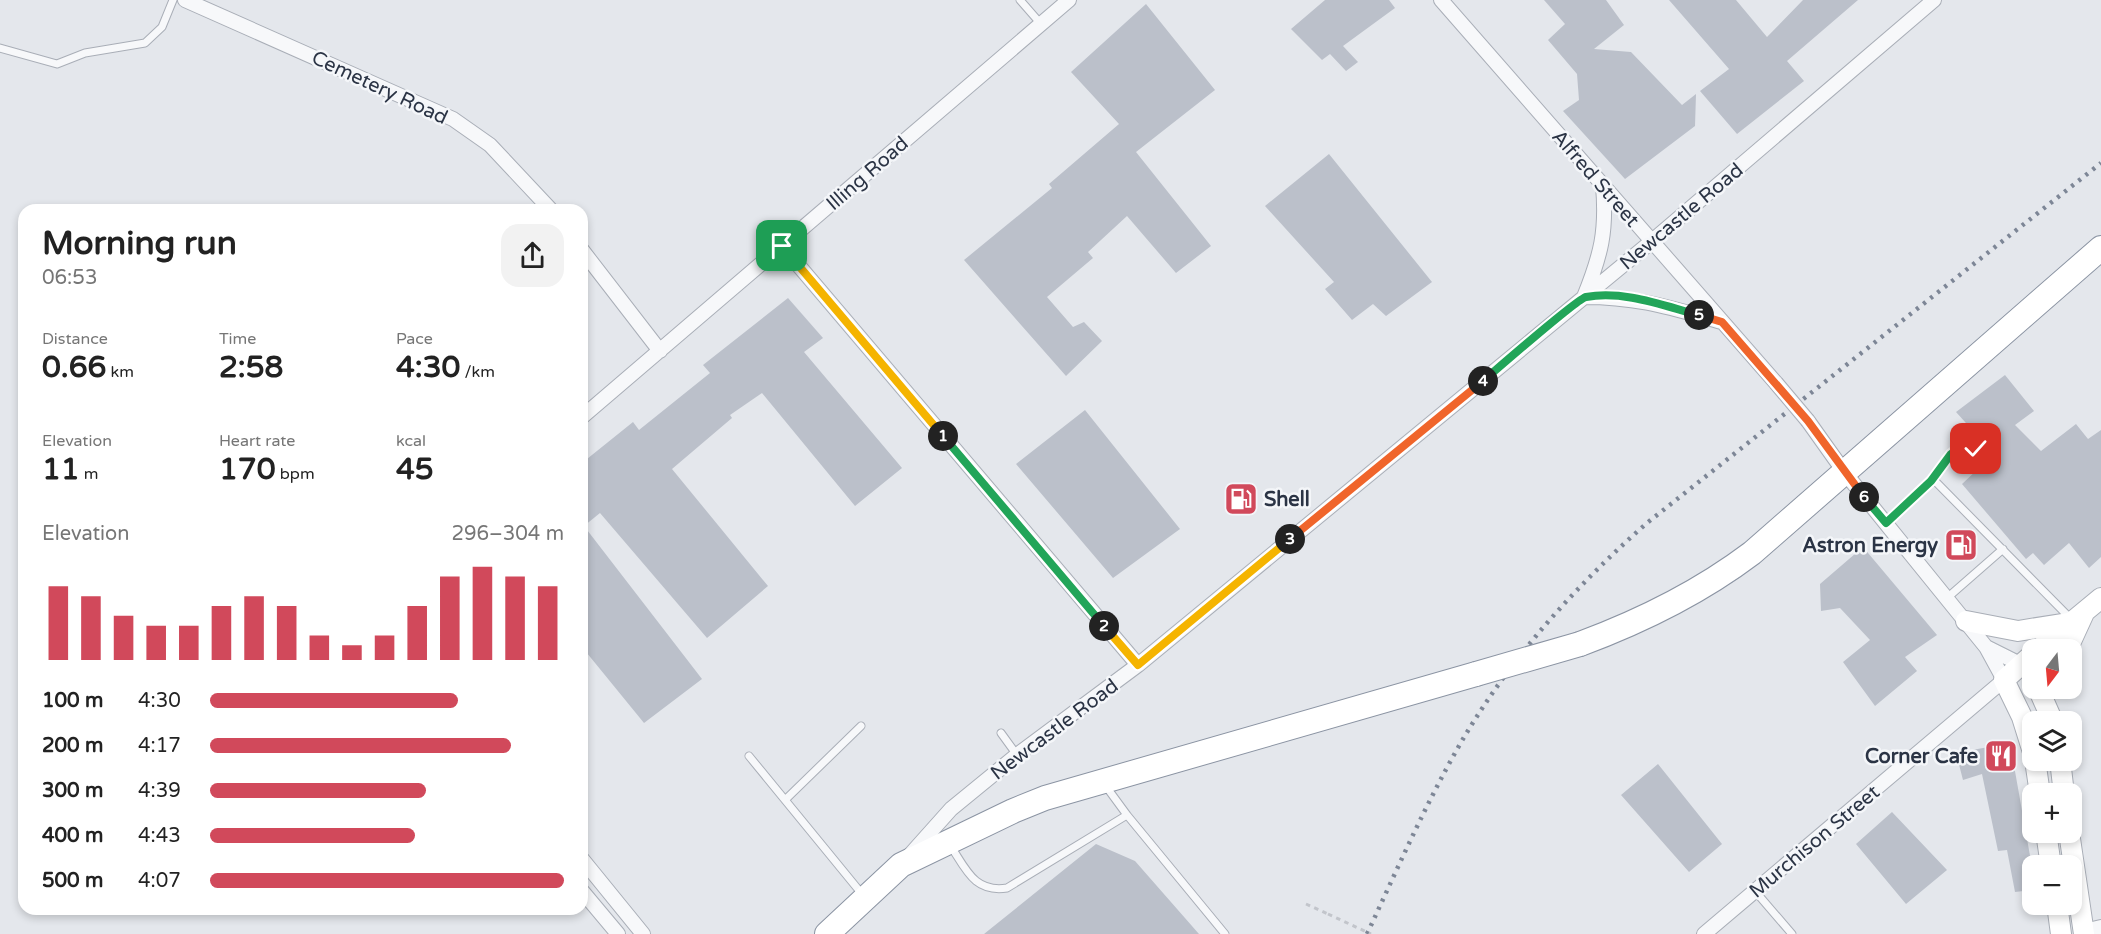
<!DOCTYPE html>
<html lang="en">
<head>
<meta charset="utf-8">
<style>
  body { margin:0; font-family:"Varela Round",sans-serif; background:#f2f2f2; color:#222; height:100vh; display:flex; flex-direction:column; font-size:22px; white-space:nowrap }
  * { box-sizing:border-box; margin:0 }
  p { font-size:20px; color:#767676 }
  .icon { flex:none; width:33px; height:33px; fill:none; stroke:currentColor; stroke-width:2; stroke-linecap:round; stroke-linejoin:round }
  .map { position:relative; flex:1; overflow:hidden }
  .panel { position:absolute; left:18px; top:204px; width:570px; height:711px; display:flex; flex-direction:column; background:#fff; border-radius:18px; box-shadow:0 3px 9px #0003 }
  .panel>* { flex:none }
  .needle { width:39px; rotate:196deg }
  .controls { position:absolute; left:2022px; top:639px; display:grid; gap:12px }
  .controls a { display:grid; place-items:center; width:60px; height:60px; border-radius:12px; background:#fff; box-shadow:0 3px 9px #0003; font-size:30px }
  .pin { position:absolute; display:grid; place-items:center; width:51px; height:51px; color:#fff; margin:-26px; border-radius:12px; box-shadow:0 3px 9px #0006 }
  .km { position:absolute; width:30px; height:30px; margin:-15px; border-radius:50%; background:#222; color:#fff; font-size:16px; line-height:30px; text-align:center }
  .round { display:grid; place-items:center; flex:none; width:63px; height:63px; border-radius:18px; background:#f2f2f2 }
  .summary { display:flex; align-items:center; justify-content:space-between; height:102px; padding:0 24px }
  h1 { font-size:33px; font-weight:800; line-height:45px }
  .figures { display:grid; grid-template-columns:repeat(3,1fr); gap:9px; height:102px; padding:6px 24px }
  .figures div { display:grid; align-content:center }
  .figures b { font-size:30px; font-weight:800 }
  .figures small { font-size:16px; font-weight:400 }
  .figures p { font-size:16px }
  .chart { height:168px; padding:12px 24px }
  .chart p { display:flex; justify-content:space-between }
  .chart svg { width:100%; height:108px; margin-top:6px; stroke:#d1495b; stroke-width:6 }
  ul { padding:0 24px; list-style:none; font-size:20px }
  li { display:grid; grid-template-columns:96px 72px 1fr; align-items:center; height:45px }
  li i { height:15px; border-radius:8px; background:#d1495b }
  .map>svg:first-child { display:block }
</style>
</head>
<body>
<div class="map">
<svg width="2101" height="934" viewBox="0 0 2101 934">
  <rect width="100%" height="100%" fill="#e4e7ec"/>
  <path fill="#bbc0ca" d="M1325,0H1389L1395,8L1343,46L1358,62L1346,71L1330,54L1322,60L1291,29Z
    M1544,0H1606L1624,25L1594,49L1631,52L1682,105L1696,94L1695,126L1625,179L1563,111L1579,100L1577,74L1548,40L1565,24Z
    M1669,0H1736L1767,37L1803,0H1858L1787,61L1804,81L1737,134L1700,91L1729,69Z
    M1146,4L1215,90L1136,152L1211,246L1176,273L1127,216L1088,252L1093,258L1047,297L1073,327L1084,322L1102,341L1066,376L964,260L1052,188L1049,184L1119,124L1071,72Z
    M1329,154L1432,282L1386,316L1373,304L1352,320L1325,289L1334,282L1265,206Z
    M788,298L823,338L804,352L902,468L855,506L762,393L730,415L732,418L672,469L768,586L707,638L600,513L584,526L702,679L644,723L582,647V463L633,422L639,430L710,373L703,365Z
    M2005,375L2034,411L2015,425L2041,451L2076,424L2088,439L2101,430V557L2089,568L2069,543L2044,565L2033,553L2026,559L1962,484L1994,454L1956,412Z
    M1085,410L1180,529L1113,578L1016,464Z
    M1863,547L1937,635L1905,657L1917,671L1875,706L1843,662L1870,640L1840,608L1821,611L1820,584Z
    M2010,743L2032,867V890L2015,892L2007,850L1998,851L1982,774L1963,780L1956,753Z
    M1658,764L1722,844L1689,872L1621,795Z
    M1892,812L1947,870L1906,904L1856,844Z
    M1096,844L1135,861L1199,934H984Z"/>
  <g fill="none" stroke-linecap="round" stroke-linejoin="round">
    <defs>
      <path id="lane" d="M1020,0L1041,24
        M0,48L57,64L85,53L145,43L162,27L173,0
        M1931,481L1946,460L1956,450L1975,449
        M1886,523L1931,481H1935L2070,618
        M1947,598L2003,549
        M1001,733L1017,755
        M749,756L862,894
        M785,800L861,726
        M1127,815L1225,934
        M950,845C966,869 974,893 1007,888L1127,815L1105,785
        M1755,891L1792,934"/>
      <path id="street" d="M185,0L453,119L490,145L551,210
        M1441,0L1776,383
        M1603,186C1607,231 1601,255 1584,297C1639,297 1671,308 1722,322
        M782,246L1138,665
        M582,250L660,351
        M582,417L1069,0
        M1986,647L2022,665
        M909,856L951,809L1017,755L1138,665L1651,242L1934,0
        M582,859L643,934
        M582,891L618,934
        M2084,931L2101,927
        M1704,934L2004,680L1986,647L1845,473L1808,421"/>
      <path id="secondary" d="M1966,621L2018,631L2068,623
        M2038,650L2101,598
        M2067,650L2084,613
        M2032,655L2004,680L2022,717L2032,749
        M2038,688L2053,722
        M2035,760L2040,794
        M2060,760L2064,794
        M2046,832L2051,866
        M2069,832L2084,934
        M2057,904L2061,934"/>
      <path id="highway" d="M1580,644C1642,621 1699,593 1752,553L2101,248
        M827,934L901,865L1013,811L1045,798L1476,674"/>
    </defs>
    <use href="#lane" stroke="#a9aeb7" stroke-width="9"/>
    <use href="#street" stroke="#a9aeb7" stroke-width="16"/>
    <use href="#secondary" stroke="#a9aeb7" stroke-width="22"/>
    <use href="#highway" stroke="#8b94a3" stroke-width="26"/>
    <path stroke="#c2c5cb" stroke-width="3" stroke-dasharray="4.5 4.5" stroke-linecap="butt" d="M1306,904L1328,914"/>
    <use href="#lane" stroke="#f7f8fa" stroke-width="7"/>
    <use href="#street" stroke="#f7f8fa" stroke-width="14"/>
    <use href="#secondary" stroke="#fff" stroke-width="20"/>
    <use href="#highway" stroke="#fff" stroke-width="24"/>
    <path stroke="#7d8696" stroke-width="4.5" stroke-dasharray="3 6" stroke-linecap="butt" d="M1367,934C1395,874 1422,812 1455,753C1504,665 1572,589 1647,523L2101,163"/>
    <defs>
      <path id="street-bridge" d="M1776,383L1808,421"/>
      <path id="highway-bridge" d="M1476,674L1580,644"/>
    </defs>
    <use href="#street-bridge" stroke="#a9aeb7" stroke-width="16" stroke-linecap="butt"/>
    <use href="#highway-bridge" stroke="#8b94a3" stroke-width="26" stroke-linecap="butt"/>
    <path stroke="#c2c5cb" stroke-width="3" stroke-dasharray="4.5 4.5" stroke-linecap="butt" d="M1328,914L1371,934"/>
    <use href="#street-bridge" stroke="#f7f8fa" stroke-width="14"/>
    <use href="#highway-bridge" stroke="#fff" stroke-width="24"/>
  </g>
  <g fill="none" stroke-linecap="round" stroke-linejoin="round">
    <defs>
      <path id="split-1" d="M782,246L943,436"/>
      <path id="split-2" d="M943,436L1104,626"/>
      <path id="split-3" d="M1104,626L1138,665L1290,539"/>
      <path id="split-4" d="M1290,539L1483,381"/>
      <path id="split-5" d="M1483,381C1497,369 1577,299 1586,297C1624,290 1664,306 1699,315"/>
      <path id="split-6" d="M1699,315L1722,322L1808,421L1864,497"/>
      <path id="split-7" d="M1864,497L1886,523L1931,481L1951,454L1956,450L1976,449"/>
    </defs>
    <use href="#split-1" stroke="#fff" stroke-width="12"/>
    <use href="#split-2" stroke="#fff" stroke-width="12"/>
    <use href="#split-3" stroke="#fff" stroke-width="12"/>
    <use href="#split-4" stroke="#fff" stroke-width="12"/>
    <use href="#split-5" stroke="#fff" stroke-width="12"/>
    <use href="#split-6" stroke="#fff" stroke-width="12"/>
    <use href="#split-7" stroke="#fff" stroke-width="12"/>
    <use href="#split-1" stroke="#f5b400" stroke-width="8"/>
    <use href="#split-2" stroke="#22a559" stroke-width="8"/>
    <use href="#split-3" stroke="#f5b400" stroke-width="8"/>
    <use href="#split-4" stroke="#f0652b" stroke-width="8"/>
    <use href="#split-5" stroke="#22a559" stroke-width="8"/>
    <use href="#split-6" stroke="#f0652b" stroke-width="8"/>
    <use href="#split-7" stroke="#22a559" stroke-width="8"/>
  </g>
  <defs>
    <symbol id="fuel-square" viewBox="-11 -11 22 22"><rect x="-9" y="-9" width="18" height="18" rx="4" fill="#d1495b" stroke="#f4f6f9"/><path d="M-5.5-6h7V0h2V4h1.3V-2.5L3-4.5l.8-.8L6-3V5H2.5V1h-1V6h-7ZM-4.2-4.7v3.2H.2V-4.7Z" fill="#fff"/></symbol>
    <symbol id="restaurant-square" viewBox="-11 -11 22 22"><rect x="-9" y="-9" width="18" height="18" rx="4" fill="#d1495b" stroke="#f4f6f9"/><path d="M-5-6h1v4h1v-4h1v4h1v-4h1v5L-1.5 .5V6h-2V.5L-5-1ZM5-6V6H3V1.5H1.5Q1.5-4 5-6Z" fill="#fff"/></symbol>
  </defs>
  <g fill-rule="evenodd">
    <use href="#fuel-square" x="1222" y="480" width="38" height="38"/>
    <use href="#fuel-square" x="1942" y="526" width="38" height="38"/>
    <use href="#restaurant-square" x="1982" y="737" width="38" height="38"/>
  </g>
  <g text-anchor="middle" stroke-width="5" stroke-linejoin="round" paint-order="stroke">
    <g font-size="20" fill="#2b3445" stroke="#f4f6f9">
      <text transform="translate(380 87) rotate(25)" y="7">Cemetery Road</text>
      <text transform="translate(867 173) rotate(-41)" y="7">Illing Road</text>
      <text transform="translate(1596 178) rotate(49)" y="7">Alfred Street</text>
      <text transform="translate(1681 216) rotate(-40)" y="7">Newcastle Road</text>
      <text transform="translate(1054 729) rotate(-37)" y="7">Newcastle Road</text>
      <text transform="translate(1814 841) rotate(-40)" y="7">Murchison Street</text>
    </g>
    <g font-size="20" font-weight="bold" fill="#2b3445" stroke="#f4f6f9" text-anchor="end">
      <text x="1264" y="506" text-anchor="start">Shell</text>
      <text x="1938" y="552">Astron Energy</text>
      <text x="1978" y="763">Corner Cafe</text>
    </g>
  </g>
</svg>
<div class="controls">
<a><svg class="needle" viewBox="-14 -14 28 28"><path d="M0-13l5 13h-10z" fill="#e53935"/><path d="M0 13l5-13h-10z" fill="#767676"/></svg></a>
<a><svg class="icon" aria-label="layers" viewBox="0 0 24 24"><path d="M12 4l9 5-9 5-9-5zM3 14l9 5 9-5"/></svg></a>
<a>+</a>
<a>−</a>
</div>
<div class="pin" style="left:782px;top:246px;background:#1e9e55"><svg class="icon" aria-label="arrive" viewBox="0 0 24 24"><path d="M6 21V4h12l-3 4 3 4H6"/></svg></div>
<div class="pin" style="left:1976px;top:449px;background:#d93025"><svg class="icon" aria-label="check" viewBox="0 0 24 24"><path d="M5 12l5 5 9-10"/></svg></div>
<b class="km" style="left:943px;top:436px">1</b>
<b class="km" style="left:1104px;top:626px">2</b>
<b class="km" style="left:1290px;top:539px">3</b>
<b class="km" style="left:1483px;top:381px">4</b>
<b class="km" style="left:1699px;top:315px">5</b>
<b class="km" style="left:1864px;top:497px">6</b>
<section class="panel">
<div class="summary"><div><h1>Morning run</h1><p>06:53</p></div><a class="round"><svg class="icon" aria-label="share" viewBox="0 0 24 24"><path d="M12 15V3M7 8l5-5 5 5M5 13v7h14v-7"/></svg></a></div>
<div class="figures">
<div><p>Distance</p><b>0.66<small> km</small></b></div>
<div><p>Time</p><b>2:58</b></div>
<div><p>Pace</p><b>4:30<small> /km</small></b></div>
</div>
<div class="figures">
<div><p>Elevation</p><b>11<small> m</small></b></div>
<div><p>Heart rate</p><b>170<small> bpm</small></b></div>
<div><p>kcal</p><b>45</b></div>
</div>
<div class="chart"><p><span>Elevation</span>296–304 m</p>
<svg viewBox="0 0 160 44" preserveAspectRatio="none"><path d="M5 44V14M15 44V18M25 44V26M35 44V30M45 44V30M55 44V22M65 44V18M75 44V22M85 44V34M95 44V38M105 44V34M115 44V22M125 44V10M135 44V6M145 44V10M155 44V14"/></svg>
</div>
<ul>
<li><b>100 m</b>4:30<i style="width:70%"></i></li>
<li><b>200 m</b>4:17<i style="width:85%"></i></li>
<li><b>300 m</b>4:39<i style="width:61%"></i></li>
<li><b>400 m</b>4:43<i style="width:58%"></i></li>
<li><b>500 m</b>4:07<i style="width:100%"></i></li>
</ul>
</section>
</div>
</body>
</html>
